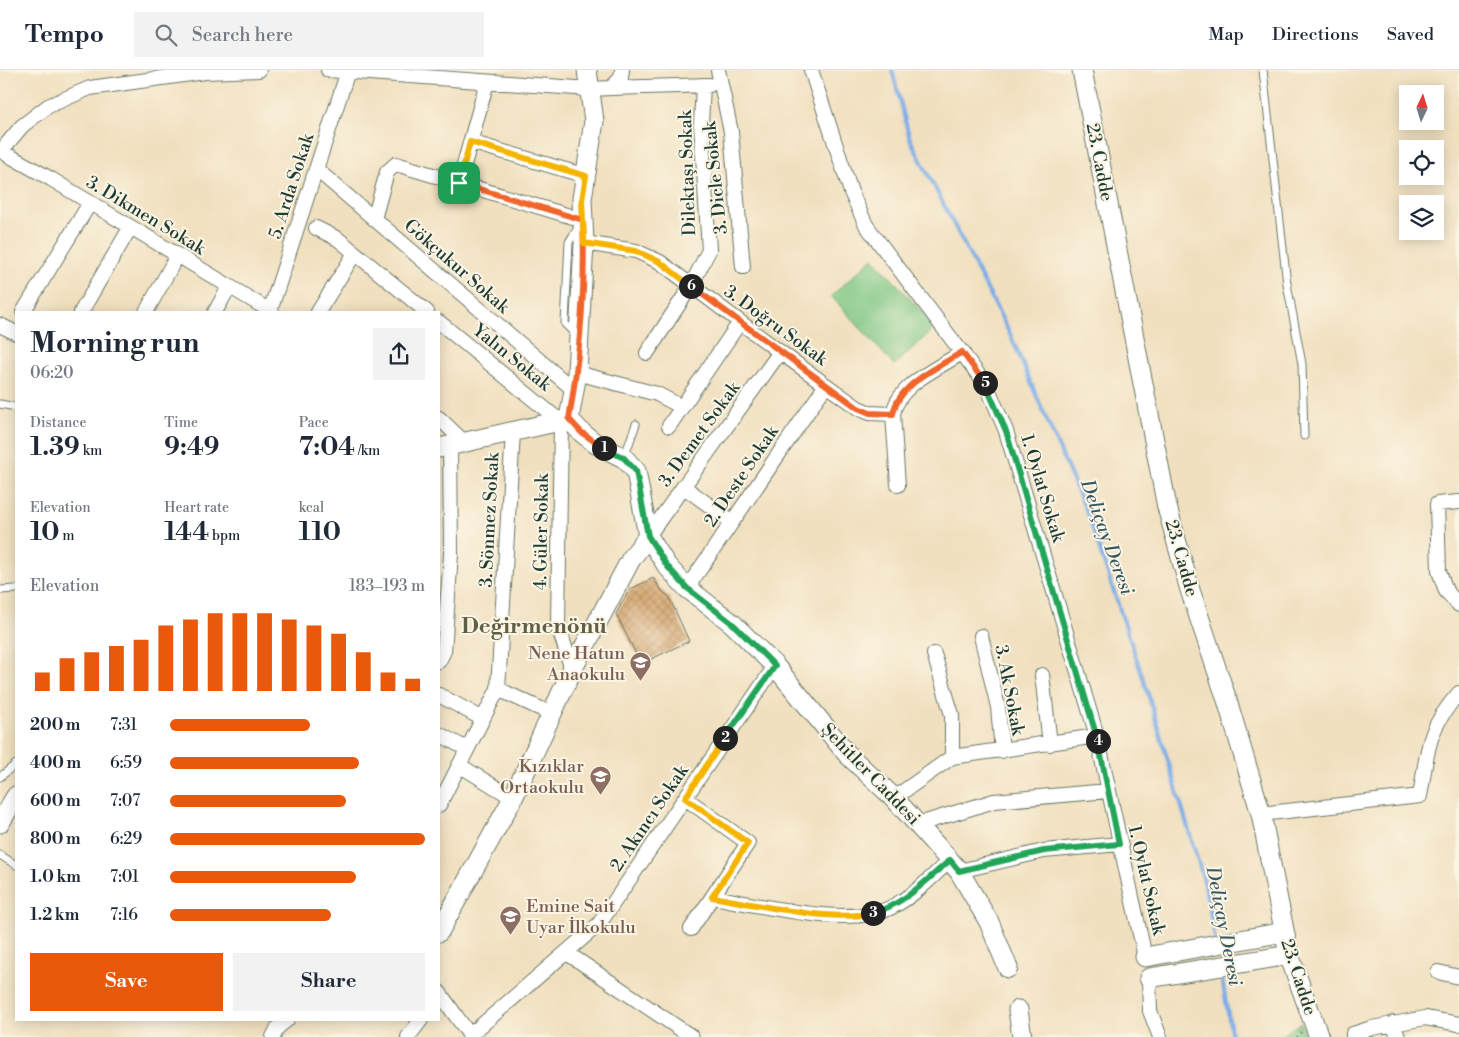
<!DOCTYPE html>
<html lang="en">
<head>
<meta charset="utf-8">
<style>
  body { margin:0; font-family:"Libre Bodoni",serif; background:#f2f2f3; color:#1f2937; height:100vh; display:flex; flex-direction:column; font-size:19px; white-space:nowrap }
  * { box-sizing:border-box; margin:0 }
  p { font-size:16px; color:#747a83 }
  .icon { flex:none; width:28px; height:28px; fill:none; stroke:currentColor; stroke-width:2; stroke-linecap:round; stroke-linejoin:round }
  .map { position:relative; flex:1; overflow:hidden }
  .details { position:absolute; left:15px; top:241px; width:425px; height:710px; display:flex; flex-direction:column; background:#fff; border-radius:0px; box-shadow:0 2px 12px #0003 }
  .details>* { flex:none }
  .needle { width:32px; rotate:4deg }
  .fabs { position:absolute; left:1399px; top:15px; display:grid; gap:10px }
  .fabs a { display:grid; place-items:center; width:45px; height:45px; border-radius:0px; background:#fff; box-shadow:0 2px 12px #0003; font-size:25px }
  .pin { position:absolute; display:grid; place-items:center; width:42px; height:42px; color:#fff; margin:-21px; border-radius:10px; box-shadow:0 2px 8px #0006 }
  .km { position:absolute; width:25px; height:25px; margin:-12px; border-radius:50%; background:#222; color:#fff; font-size:14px; line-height:25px; text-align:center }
  .round { display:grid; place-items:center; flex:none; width:52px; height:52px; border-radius:0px; background:#f2f2f3 }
  .head { display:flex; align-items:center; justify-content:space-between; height:85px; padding:0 15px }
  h1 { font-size:28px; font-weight:700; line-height:38px }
  .figures { display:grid; grid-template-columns:repeat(3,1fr); gap:8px; height:85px; padding:5px 15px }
  .figures div { display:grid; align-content:center }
  .figures b { font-size:25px; font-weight:700 }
  .figures small { font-size:14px; font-weight:400 }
  .figures p { font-size:14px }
  .chart { height:140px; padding:10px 15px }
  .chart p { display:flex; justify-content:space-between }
  .chart svg { width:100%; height:90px; margin-top:5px; stroke:#ea580c; stroke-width:6 }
  .action { display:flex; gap:10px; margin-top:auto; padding:10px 15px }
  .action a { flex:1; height:58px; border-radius:0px; background:#ea580c; color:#fff; font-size:20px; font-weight:700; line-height:58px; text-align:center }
  .action a+a { background:#f2f2f3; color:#1f2937 }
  ul { padding:0 15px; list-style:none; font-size:16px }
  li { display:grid; grid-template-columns:80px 60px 1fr; align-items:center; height:38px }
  li i { height:12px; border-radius:6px; background:#ea580c }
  header { display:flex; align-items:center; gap:30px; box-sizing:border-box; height:70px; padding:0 25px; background:#fff; border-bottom:1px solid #e0e1e3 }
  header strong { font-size:24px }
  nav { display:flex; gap:28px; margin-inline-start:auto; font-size:18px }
  .search { width:350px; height:45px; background:#f2f2f3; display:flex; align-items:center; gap:12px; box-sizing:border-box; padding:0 18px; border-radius:0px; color:#747a83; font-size:19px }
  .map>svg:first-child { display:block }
</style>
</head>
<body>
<header>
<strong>Tempo</strong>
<div class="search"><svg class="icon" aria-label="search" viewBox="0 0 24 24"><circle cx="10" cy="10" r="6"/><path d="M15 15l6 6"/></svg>Search here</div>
<nav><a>Map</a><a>Directions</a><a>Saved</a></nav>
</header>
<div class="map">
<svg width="1459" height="967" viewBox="0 0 1459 967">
  <defs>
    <pattern id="park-tufts" width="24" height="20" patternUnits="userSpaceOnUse" patternTransform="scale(1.25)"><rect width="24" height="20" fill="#7ec682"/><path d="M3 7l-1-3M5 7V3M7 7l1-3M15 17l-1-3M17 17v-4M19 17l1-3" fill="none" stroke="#67a26b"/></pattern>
    <pattern id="building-cross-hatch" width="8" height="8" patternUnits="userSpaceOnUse" patternTransform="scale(1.25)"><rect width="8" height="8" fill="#d29e64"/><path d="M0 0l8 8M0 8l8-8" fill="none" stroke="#aa8253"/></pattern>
  </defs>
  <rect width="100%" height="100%" fill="#fcf5e5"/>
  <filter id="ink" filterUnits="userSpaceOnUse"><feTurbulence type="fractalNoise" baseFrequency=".02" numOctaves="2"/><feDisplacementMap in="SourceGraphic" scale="10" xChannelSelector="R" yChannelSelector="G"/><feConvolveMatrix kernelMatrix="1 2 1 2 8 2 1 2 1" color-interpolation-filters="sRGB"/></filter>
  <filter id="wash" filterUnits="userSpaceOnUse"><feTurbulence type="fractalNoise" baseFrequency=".0096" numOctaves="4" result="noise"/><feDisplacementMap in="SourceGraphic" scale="20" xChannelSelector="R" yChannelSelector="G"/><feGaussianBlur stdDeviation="1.12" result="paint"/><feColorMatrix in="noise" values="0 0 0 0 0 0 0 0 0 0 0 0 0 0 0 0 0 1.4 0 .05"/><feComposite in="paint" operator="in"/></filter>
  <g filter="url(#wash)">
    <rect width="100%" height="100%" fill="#f1e0bf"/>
    <path fill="#7ec682" stroke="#4e825b" d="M873,188L936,257L894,295L831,226Z"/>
    <path fill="url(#park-tufts)" stroke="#4e825b" d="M1301,952L1306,967H1280Z"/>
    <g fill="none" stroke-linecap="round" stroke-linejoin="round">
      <path stroke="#7cade7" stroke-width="4" d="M892,0L910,69L1010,264L1089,448L1146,617L1205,815L1215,869
        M1221,903L1232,967"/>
    </g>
    <g id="blocks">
      <path fill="url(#building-cross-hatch)" d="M653,508L662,521L669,527L689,571L641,594L616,544L629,520Z"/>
    </g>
  </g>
  <g filter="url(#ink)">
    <use href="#blocks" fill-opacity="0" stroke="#687665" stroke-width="1"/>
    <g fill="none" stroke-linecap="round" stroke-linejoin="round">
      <defs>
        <path id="lane" d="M1263,0L1287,214L1302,294L1304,366
          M575,264L565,254L569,172L579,156
          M0,334L16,337
          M624,388L636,354
          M0,520L16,519
          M0,707L16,694
          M0,785L16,795"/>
        <path id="street" d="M259,0L205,2L90,18L48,36L22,56L1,81L51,109L272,242
          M328,0L590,19L611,18L621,8L622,0
          M718,0L731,62L743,197
          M811,0L851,122L866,155L987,316L1006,361L1097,666L1145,887
          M611,18L710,15
          M470,72L586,106
          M316,99L574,320
          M459,113L487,12
          M374,149L387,102L396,94L583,150
          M316,158L338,169L427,242
          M584,173L636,181L660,192L780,282L858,338L870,343L893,344
          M270,241L348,1
          M23,242L90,133
          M81,242L130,158
          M146,242L177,186
          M215,242L229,217
          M318,242L355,183
          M439,252L561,352L558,555L572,600
          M0,255L16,263
          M647,283L691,216L709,180L701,54L703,15
          M577,303L657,324L682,337
          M439,348L463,371
          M669,356L740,252
          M898,415L893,344C898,314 939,298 963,282
          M684,417L732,452
          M1459,432L1437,434L1439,501L1446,521L1459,535
          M648,466L780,282
          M687,518L826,315
          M981,566L998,637L1002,681
          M934,584L952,645V687
          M439,591L444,581L451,484L450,374
          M1042,605L1050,674
          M498,619L552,644
          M439,625L483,649
          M439,664L467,679
          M459,695L513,728
          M685,728L748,773L691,859
          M894,728L952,687L1097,666
          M439,735L498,619L513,362
          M1261,744L1420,726C1428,680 1426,660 1459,623
          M919,754L994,731L1108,721
          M959,801L1044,781L1119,774
          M713,827C759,835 848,858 890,838C913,827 932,807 950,790
          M567,883L692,967
          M1438,902L1459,907
          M1149,908L1150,941L1160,967
          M439,922L471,967
          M1393,953L1398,967
          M469,966L599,854L775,596
          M273,967L278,957L287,950
          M408,967L421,950
          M1353,967V964L1372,958L1425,948L1459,954"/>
        <path id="secondary" d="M1082,0L1167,437L1190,520L1227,630L1261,744L1289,885L1319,967
          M569,349L581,362L596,374L624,388L636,401L648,466L667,496L687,518L733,554L775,596L848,685L894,728L959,801L989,852L1008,898
          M439,378L569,349L577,303L584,173L582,129L594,51L587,0
          M0,753L16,726
          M439,862L513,728L572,600L631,489L648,466
          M1145,887L1284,862
          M1149,908L1289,885
          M1018,940L1022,967"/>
      </defs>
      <use href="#lane" stroke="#687665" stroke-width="9"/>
      <use href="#street" stroke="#687665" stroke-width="16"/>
      <use href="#secondary" stroke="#687665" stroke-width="21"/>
      <path stroke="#687665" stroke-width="2.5" stroke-dasharray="1 4" stroke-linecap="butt" d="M1297,967L1301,962"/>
      <use href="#lane" stroke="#fff" stroke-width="7"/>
      <use href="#street" stroke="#fff" stroke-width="14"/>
      <use href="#secondary" stroke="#fff" stroke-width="19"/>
    </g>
  </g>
  <g fill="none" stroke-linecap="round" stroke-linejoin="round" filter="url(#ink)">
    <defs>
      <path id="split-1" d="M459,113L583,150C586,216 580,284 569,349L581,362L604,378"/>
      <path id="split-2" d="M604,378L624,388L636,401L648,466L667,496L687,518L733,554L775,596L725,668"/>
      <path id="split-3" d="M725,668L685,728L748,773L712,827C755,834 833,853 873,843"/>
      <path id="split-4" d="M873,843C904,834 926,811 950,790L959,801L1044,781L1119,774L1098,671"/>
      <path id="split-5" d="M985,313L1006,361L1098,671"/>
      <path id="split-6" d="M691,216L858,338L870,343L893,344C898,314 939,297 962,282L985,313"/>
      <path id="split-7" d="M459,113L470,72L586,106L582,130L584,173L636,181L660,192L691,216"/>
    </defs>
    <use href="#split-1" stroke="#fff" stroke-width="10"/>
    <use href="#split-2" stroke="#fff" stroke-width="10"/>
    <use href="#split-3" stroke="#fff" stroke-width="10"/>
    <use href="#split-4" stroke="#fff" stroke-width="10"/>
    <use href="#split-5" stroke="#fff" stroke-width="10"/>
    <use href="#split-6" stroke="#fff" stroke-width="10"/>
    <use href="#split-7" stroke="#fff" stroke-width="10"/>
    <use href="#split-1" stroke="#f0652b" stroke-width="6"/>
    <use href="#split-2" stroke="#22a559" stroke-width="6"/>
    <use href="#split-3" stroke="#f5b400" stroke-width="6"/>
    <use href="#split-4" stroke="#22a559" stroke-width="6"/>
    <use href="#split-5" stroke="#22a559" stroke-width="6"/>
    <use href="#split-6" stroke="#f0652b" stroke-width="6"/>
    <use href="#split-7" stroke="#f5b400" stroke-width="6"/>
  </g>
  <defs>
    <symbol id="school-pin" viewBox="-11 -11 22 30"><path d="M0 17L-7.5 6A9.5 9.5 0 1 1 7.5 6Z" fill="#8d6e63" stroke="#fcf5e5"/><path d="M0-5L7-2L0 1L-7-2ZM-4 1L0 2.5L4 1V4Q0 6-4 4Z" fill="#fff"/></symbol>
  </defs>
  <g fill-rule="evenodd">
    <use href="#school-pin" x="628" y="580" width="25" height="34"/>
    <use href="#school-pin" x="588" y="694" width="25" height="34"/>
    <use href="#school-pin" x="498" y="834" width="25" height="34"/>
  </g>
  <g text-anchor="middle" stroke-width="4" stroke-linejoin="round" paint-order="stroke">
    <g font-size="18" fill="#1f3d34" stroke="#fcf5e5">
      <text transform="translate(1100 92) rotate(79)" y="6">23. Cadde</text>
      <text transform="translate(687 103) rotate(-92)" y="6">Dilektaşı Sokak</text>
      <text transform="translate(715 108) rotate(-96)" y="6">3. Dicle Sokak</text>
      <text transform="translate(291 116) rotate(-72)" y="6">5. Arda Sokak</text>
      <text transform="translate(146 145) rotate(31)" y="6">3. Dikmen Sokak</text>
      <text transform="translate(457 196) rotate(41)" y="6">Gökçukur Sokak</text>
      <text transform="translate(776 255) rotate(36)" y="6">3. Doğru Sokak</text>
      <text transform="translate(512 287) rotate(39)" y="6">Yalın Sokak</text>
      <text transform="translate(699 364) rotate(-54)" y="6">3. Demet Sokak</text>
      <text transform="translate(741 406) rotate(-56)" y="6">2. Deste Sokak</text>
      <text transform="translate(1043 418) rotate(73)" y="6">1. Oylat Sokak</text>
      <text transform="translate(489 450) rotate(-87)" y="6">3. Sönmez Sokak</text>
      <text transform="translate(541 462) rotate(-89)" y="6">4. Güler Sokak</text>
      <text transform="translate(1182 488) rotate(74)" y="6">23. Cadde</text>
      <text transform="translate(1010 620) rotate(79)" y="6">3. Ak Sokak</text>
      <text transform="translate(871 704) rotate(46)" y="6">Şehitler Caddesi</text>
      <text transform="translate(649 748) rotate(-56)" y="6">2. Akıncı Sokak</text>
      <text transform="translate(1147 810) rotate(77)" y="6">1. Oylat Sokak</text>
      <text transform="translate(1299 907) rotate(72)" y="6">23. Cadde</text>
    </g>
    <g font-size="18" fill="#785e54" stroke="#fcf5e5" text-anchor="end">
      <text x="625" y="589">Nene Hatun<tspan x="625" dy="21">Anaokulu</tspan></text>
      <text x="584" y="702">Kızıklar<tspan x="584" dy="21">Ortaokulu</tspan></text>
      <text x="526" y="842" text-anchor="start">Emine Sait<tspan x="526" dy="21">Uyar İlkokulu</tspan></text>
    </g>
    <g font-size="19" font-style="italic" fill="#365961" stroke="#fcf5e5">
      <text transform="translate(1108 467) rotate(70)" y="7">Deliçay Deresi</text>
      <text transform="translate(1225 856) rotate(79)" y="7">Deliçay Deresi</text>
    </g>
    <g font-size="22" font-weight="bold" fill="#5e5f45" stroke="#fcf5e5">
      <text x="534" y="563">Değirmenönü</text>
    </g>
  </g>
</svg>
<div class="fabs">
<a><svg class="needle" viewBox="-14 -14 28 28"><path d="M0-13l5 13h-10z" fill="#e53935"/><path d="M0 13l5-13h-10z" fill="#747a83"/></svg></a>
<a><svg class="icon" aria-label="locate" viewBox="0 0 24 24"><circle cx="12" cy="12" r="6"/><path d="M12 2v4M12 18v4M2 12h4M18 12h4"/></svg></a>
<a><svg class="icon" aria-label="layers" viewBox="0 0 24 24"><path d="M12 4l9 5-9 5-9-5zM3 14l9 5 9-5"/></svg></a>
</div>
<div class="pin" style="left:459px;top:113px;background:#1e9e55"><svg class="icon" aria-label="arrive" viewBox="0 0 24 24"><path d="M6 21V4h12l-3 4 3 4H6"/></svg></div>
<b class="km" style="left:604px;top:378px">1</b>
<b class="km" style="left:725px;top:668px">2</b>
<b class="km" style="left:873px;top:843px">3</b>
<b class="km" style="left:1098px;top:671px">4</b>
<b class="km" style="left:985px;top:313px">5</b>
<b class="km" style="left:691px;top:216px">6</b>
<section class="details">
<div class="head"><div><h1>Morning run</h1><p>06:20</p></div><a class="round"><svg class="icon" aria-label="share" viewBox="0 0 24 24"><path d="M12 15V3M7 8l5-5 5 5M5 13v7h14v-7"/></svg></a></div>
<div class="figures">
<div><p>Distance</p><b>1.39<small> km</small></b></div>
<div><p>Time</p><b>9:49</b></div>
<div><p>Pace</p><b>7:04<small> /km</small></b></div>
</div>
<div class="figures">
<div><p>Elevation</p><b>10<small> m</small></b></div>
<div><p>Heart rate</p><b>144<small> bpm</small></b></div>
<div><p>kcal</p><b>110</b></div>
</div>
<div class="chart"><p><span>Elevation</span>183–193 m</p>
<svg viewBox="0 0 160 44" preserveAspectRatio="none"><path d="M5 44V35M15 44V28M25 44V25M35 44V22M45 44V19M55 44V12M65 44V9M75 44V6M85 44V6M95 44V6M105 44V9M115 44V12M125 44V16M135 44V25M145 44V35M155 44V38"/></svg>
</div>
<ul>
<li><b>200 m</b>7:31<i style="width:55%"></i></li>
<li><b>400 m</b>6:59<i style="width:74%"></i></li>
<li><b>600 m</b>7:07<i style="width:69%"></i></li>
<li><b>800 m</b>6:29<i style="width:100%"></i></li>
<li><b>1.0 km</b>7:01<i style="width:73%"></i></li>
<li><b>1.2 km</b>7:16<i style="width:63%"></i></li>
</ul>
<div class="action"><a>Save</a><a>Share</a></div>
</section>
</div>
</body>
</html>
